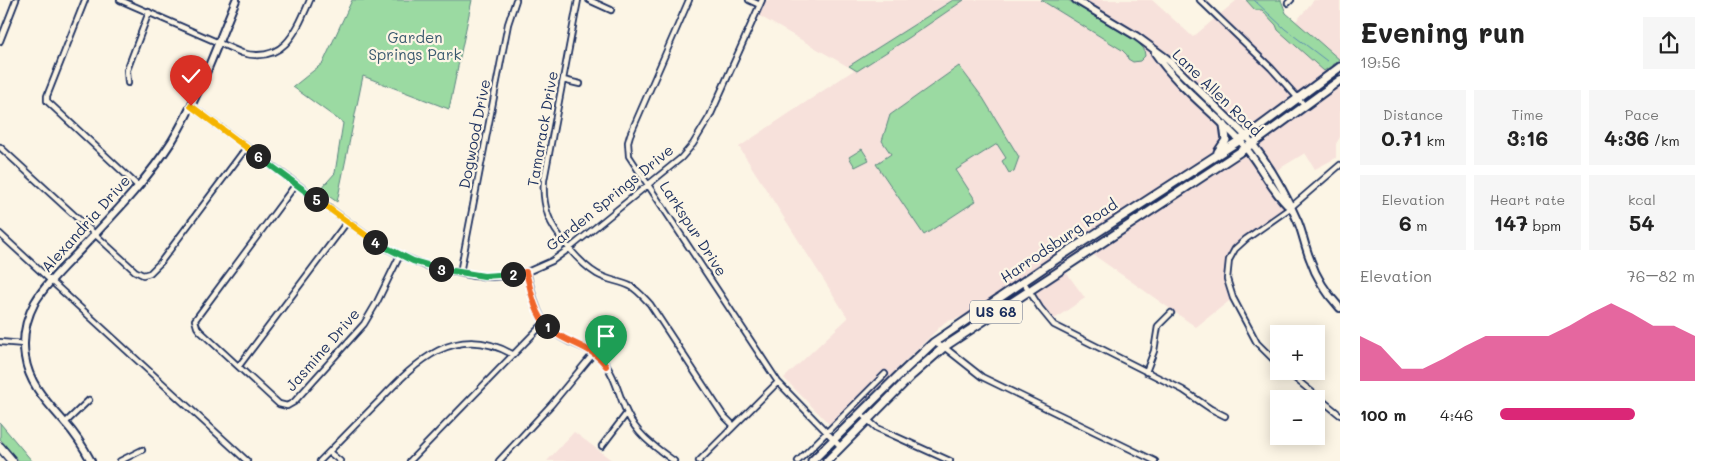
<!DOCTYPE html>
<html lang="en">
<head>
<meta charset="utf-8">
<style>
  body { margin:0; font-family:Mali,sans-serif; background:#f6f6f6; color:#222; height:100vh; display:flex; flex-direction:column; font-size:19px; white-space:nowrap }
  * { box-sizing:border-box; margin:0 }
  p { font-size:16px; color:#767676 }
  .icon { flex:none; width:28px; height:28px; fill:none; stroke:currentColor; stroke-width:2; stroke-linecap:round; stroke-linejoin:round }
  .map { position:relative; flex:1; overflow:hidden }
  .side { display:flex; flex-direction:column; background:#fff; width:375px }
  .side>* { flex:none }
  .tools { position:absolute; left:1270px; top:325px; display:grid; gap:10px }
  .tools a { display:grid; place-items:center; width:55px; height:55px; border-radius:0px; background:#fff; box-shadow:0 2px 12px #0003; font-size:25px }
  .pin { position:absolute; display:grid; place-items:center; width:42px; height:42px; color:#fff; margin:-51px -21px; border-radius:50% 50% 50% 0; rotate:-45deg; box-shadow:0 0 5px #0007 }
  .pin .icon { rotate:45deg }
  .km { position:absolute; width:25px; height:25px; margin:-12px; border-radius:50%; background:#222; color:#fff; font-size:14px; line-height:25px; text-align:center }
  .round { display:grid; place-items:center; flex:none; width:52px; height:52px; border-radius:0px; background:#f6f6f6 }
  .head { display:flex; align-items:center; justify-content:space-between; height:85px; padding:0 20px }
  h1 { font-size:28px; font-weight:700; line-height:38px }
  .stats { display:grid; grid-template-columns:repeat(3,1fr); gap:8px; height:85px; padding:5px 20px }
  .stats div { display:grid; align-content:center; border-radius:0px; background:#f6f6f6; text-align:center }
  .stats b { font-size:21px; font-weight:700 }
  .stats small { font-size:14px; font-weight:400 }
  .stats p { font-size:14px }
  .chart { height:140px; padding:10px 20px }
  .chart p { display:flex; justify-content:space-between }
  .chart svg { width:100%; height:90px; margin-top:5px; fill:#db2777; opacity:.7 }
  ul { padding:0 20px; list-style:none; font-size:16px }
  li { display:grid; grid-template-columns:80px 60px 1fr; align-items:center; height:38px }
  li i { height:12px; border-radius:6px; background:#db2777 }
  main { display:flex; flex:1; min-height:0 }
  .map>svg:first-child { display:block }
</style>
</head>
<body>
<main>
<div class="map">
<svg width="1340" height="461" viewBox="0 0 1340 461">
  <rect width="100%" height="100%" fill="#fcf5e5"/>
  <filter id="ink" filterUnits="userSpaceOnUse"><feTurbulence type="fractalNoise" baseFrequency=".02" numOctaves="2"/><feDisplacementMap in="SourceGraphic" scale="10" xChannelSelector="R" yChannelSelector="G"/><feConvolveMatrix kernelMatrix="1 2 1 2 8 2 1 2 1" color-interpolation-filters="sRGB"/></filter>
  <g filter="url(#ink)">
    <path fill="#f7e1db" d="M762,0H1076L1084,4L1087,0H1152L1193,37L1237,0H1264L1293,25L1314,0H1340V137L1336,144V158L1315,169L1305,153L1269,175L1290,208L1235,249L1228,266V284L1233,298L1196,327L1088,251L1063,268L1085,298L1050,322L1029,290L1011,302L945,322L835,430L784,378L848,318L739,147L854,70L756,14Z
      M574,432L613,461H547Z"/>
    <path fill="#9bdaa2" stroke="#5b8480" d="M352,0H472L449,109L363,76L337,202L320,190L335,173L343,123L293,87L323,63Z
      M953,0H964L910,37L857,71L849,66Z
      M1041,0H1068L1136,41L1144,49L1145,56L1140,61L1133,62L1128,59L1127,55L1122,50Z
      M1246,0H1281L1286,13L1340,60L1324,71L1278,30L1276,25L1262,10H1255Z
      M959,66L983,98L1019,157L1014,171L1009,173L1002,161L1006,158L997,144L956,170L976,201L924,235L876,164L891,154L882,141L890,115Z
      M862,149L869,160L855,167L849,157Z
      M0,423L32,461H19L0,439Z"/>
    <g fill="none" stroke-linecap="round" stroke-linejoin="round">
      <path stroke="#5b8eb0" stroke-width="1" d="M1254,0L1285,29L1327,61"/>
      <defs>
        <path id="street" d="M85,0L47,96V101L138,186
          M120,0L242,53C284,64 296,32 310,0
          M578,0L544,180C543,192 544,203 548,215C554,233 580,264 597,274C607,280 619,281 630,286C638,290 644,298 650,304L723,415L734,426
          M589,0L611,10
          M689,0L630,135L628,142L629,156L778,382L841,447
          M749,0L760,5
          M1200,0L1271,68L1305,106
          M1288,3L1291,0
          M0,41L16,0
          M563,80L580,84
          M128,83L127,70L149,12
          M191,106L378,244L400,255L424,265L474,276L492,277L510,275L527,272L552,261L570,248L681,158L693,144L710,116L762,0
          M0,147L135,271L143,275L150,273L160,263L246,148
          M296,184L195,320L197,327L200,331L279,404L287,406L294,402L364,324L377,302L400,255
          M0,234L247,461
          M527,272C535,304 537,327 570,342C582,347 594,351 603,361C615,375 619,396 627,413C637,435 655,447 674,461
          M460,273L508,24L516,0
          M1023,281L1040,308L1054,325L1183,390L1211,409L1225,416
          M0,342L24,344
          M933,343L944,347L982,377L1155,461
          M1279,365L1257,343L1233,298L1227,279L1229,260L1235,249L1246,239L1290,208L1340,165
          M239,366L347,222
          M1286,371L1340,415
          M1146,372L1154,351L1158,326L1171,313
          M860,413L877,428L950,461
          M65,423L89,400
          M602,446L627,413
          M329,452L340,461
          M120,461L142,450
          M320,461C340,441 359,421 379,401C417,361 455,322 512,354
          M410,461L544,323
          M499,461L551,405L594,353
          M699,461L778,382
          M798,461L885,374"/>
        <path id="secondary" d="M1076,0L1136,36L1166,58L1246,136C1267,161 1285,192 1298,222C1303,234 1305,247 1310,259C1316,277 1327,294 1340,308
          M1155,53C1178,87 1212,111 1240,141C1258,160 1268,186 1287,205
          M91,461C84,448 76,435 66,424C48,403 29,385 25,357C22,338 26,319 35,302C47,282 66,265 82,248C114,214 147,180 172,141C199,97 216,47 236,0"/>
        <path id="primary" d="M1218,152L1226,140L1224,125
          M812,461L896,378L933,343L1061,256L1251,133L1340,67
          M827,461L912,375L944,347L1258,140L1340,80"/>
        <path id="highway" d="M0,447L12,461"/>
      </defs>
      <use href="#street" stroke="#1b2f5e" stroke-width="8"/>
      <use href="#secondary" stroke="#1b2f5e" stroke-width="10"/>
      <use href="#primary" stroke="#1b2f5e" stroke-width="11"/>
      <use href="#highway" stroke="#1b2f5e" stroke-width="11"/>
      <use href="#street" stroke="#fcf5e5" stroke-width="4.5"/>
      <use href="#secondary" stroke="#fcf5e5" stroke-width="6"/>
      <use href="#primary" stroke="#fcf5e5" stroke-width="7"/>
      <use href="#highway" stroke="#fcf5e5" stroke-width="8"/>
    </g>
  </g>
  <g fill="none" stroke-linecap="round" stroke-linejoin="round" filter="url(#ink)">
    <defs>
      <path id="split-1" d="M547,326C564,344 591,344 606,366"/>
      <path id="split-2" d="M513,274L526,272C531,290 534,312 547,326"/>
      <path id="split-3" d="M441,269L484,276L513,274"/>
      <path id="split-4" d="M375,242L413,261L441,269"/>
      <path id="split-5" d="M316,199L375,242"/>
      <path id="split-6" d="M258,156L316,199"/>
      <path id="split-7" d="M191,106L258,156"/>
    </defs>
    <use href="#split-1" stroke="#fff" stroke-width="10"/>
    <use href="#split-2" stroke="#fff" stroke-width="10"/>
    <use href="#split-3" stroke="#fff" stroke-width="10"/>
    <use href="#split-4" stroke="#fff" stroke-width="10"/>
    <use href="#split-5" stroke="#fff" stroke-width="10"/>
    <use href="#split-6" stroke="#fff" stroke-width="10"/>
    <use href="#split-7" stroke="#fff" stroke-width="10"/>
    <use href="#split-1" stroke="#f0652b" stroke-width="6"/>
    <use href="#split-2" stroke="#f0652b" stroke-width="6"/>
    <use href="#split-3" stroke="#22a559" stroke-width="6"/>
    <use href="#split-4" stroke="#22a559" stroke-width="6"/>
    <use href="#split-5" stroke="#f5b400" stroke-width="6"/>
    <use href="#split-6" stroke="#22a559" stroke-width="6"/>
    <use href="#split-7" stroke="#f5b400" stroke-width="6"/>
  </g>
  <g text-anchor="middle" stroke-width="4.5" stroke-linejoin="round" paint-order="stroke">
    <rect fill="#fcf5e5" stroke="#5e6a86" stroke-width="1" x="970" y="300.5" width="52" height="23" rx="4"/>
    <g font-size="14" font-weight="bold" fill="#1b2f5e">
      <text x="996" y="317">US 68</text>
    </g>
    <g font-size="15" fill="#3b5a6f" stroke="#fcf5e5">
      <text x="415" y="43">Garden<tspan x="415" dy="17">Springs Park</tspan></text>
    </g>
    <g font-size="15" fill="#1b2f5e" stroke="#fcf5e5">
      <text transform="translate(1217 93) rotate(44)" y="5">Lane Allen Road</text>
      <text transform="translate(543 129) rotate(-80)" y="5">Tamarack Drive</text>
      <text transform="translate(475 134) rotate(-79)" y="5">Dogwood Drive</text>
      <text transform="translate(610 198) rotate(-39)" y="5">Garden Springs Drive</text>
      <text transform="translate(86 224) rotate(-48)" y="5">Alexandria Drive</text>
      <text transform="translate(693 229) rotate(57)" y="5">Larkspur Drive</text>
      <text transform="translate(1059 241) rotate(-34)" y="5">Harrodsburg Road</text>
      <text transform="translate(323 350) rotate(-49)" y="5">Jasmine Drive</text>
    </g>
  </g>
</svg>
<div class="tools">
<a>+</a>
<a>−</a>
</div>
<div class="pin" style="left:606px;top:366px;background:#1e9e55"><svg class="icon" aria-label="arrive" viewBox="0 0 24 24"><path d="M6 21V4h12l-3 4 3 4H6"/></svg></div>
<div class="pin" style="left:191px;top:106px;background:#d93025"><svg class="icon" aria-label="check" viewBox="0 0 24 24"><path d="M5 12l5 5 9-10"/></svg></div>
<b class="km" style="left:547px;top:326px">1</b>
<b class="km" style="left:513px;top:274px">2</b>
<b class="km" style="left:441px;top:269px">3</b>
<b class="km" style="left:375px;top:242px">4</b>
<b class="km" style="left:316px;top:199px">5</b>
<b class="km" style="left:258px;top:156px">6</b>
</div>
<section class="side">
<div class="head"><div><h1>Evening run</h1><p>19:56</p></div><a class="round"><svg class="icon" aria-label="share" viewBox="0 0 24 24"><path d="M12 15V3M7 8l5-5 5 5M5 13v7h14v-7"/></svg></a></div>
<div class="stats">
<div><p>Distance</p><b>0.71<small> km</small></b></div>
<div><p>Time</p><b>3:16</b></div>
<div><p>Pace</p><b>4:36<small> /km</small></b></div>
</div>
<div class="stats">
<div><p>Elevation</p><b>6<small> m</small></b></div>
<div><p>Heart rate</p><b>147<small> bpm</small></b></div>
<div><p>kcal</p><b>54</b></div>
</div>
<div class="chart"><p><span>Elevation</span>76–82 m</p>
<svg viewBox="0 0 160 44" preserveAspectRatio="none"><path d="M0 44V22L10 27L20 38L30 38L40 33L50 27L60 22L70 22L80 22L90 22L100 17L110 11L120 6L130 11L140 17L150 17L160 22V44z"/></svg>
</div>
<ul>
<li><b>100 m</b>4:46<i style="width:69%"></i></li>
</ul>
</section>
</main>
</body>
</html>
